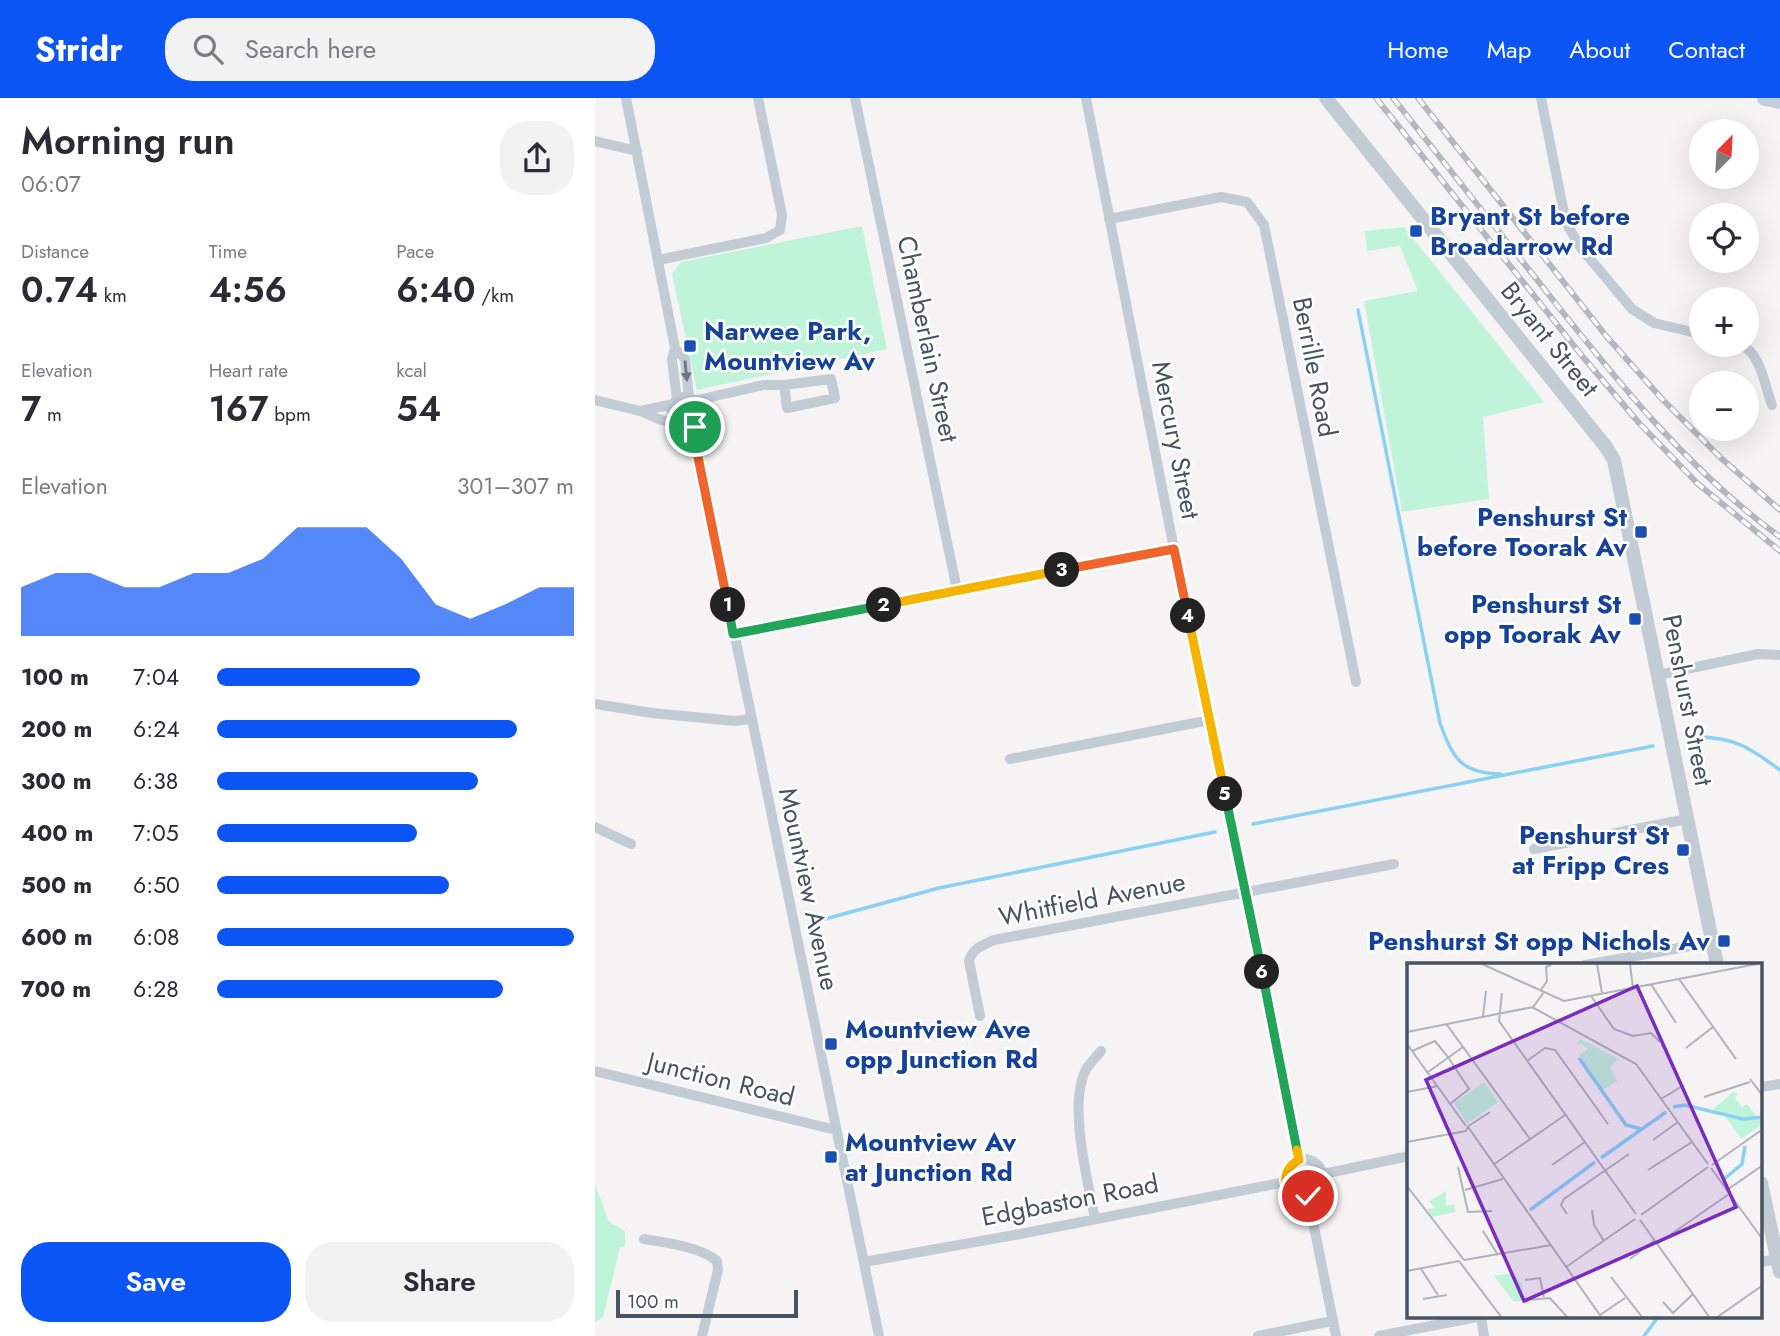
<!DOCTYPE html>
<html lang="en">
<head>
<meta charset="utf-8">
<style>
  body { margin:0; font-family:Jost,sans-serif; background:#f2f2f3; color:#2b2b33; height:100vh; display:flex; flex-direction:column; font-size:26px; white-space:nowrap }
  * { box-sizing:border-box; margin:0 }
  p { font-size:23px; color:#7c7c81 }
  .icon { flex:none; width:38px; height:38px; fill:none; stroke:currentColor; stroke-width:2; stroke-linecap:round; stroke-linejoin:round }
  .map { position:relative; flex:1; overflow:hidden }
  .details { display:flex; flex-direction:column; background:#fff; width:595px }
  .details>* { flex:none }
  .needle { width:46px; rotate:24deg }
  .controls { position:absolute; left:1094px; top:21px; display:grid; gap:14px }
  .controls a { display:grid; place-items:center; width:70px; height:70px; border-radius:50%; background:#fff; box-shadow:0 7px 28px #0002; font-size:35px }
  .scale { position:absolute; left:21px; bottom:18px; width:182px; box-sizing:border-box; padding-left:7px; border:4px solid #485362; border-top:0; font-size:19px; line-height:24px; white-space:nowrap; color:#485362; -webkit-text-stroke:5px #fff; paint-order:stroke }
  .pin { position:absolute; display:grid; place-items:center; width:60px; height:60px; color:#fff; margin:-30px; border:4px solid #fff; border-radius:50%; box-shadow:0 2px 7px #0007 }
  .km { position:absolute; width:35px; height:35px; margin:-18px; border-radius:50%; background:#222; color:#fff; font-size:19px; line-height:35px; text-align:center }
  .round { display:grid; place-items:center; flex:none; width:74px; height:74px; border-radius:28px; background:#f2f2f3 }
  .head { display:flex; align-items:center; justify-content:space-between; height:119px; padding:0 21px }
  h1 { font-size:38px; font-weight:600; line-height:52px }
  .metrics { display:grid; grid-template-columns:repeat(3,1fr); gap:10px; height:119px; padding:7px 21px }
  .metrics div { display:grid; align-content:center }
  .metrics b { font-size:35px; font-weight:600 }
  .metrics small { font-size:19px; font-weight:400 }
  .metrics p { font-size:19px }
  .chart { height:196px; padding:14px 21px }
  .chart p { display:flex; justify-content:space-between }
  .chart svg { width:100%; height:126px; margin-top:7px; fill:#0c55f5; opacity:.7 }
  .button { display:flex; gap:14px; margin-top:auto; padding:14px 21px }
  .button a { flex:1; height:80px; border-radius:28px; background:#0c55f5; color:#fff; font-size:28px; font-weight:600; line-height:80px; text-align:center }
  .button a+a { background:#f2f2f3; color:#2b2b33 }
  ul { padding:0 21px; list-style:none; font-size:23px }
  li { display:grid; grid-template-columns:112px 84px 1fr; align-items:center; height:52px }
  li i { height:18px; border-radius:9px; background:#0c55f5 }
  header { display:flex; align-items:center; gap:42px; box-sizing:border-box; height:98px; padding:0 35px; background:#0c55f5; color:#fff }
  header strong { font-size:33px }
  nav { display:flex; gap:38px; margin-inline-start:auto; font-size:24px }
  .search { width:490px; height:63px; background:#f2f2f3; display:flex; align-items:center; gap:18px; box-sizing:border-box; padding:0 24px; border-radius:28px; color:#7c7c81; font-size:26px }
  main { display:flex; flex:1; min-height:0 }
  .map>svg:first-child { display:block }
</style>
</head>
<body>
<header>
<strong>Stridr</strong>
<div class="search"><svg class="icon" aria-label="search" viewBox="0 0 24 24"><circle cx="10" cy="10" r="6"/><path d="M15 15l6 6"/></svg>Search here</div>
<nav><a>Home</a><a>Map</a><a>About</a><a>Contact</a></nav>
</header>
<main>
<section class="details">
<div class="head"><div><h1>Morning run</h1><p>06:07</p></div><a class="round"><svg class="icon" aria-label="share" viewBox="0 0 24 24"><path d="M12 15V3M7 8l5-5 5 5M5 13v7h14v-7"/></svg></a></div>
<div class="metrics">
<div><p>Distance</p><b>0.74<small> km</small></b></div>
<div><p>Time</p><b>4:56</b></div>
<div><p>Pace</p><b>6:40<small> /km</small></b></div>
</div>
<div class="metrics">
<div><p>Elevation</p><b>7<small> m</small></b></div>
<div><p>Heart rate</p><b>167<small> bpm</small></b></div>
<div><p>kcal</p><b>54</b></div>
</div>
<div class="chart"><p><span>Elevation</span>301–307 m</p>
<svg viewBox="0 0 160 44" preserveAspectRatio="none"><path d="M0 44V27L10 22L20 22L30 27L40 27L50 22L60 22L70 17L80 6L90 6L100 6L110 17L120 33L130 38L140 33L150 27L160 27V44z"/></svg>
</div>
<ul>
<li><b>100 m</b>7:04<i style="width:57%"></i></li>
<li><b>200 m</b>6:24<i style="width:84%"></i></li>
<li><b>300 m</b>6:38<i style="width:73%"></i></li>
<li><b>400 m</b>7:05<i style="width:56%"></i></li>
<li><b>500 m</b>6:50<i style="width:65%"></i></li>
<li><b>600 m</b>6:08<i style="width:100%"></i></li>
<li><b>700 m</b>6:28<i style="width:80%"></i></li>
</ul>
<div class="button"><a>Save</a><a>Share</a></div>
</section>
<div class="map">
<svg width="1185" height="1238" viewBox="0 0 1185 1238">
  <rect width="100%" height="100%" fill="#f5f3f3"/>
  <path fill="#c0f4da" d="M267,128L292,251L102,292L77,176L86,164Z
    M809,129L949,304L888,319L894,401L807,414L769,203L823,193L805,148L772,153L770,133Z
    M0,1086L14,1124L30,1133V1148L25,1150L8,1219L0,1224Z"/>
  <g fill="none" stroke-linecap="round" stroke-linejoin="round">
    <path stroke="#8ad1f4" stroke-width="3.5" d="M763,212L845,625C858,660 865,675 906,676
      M1101,639C1140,639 1155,650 1185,672
      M658,726L1058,648
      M219,824L344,790L620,734
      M1049,1238L1063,1219"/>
    <path stroke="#c3cbd5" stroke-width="10" d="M31,0L80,250L77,261L82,302
      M260,0L362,492
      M491,0L579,451L704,1062
      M946,0L971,125L986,150L1037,211L1059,225L1106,236
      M0,43L42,53
      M514,121L626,99L652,104L669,127L761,584
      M63,162L171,140L185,132L187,117L163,0
      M1146,247C1166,255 1170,289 1177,307
      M80,250L90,261L94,300
      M77 312a13 13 0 1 1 26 0a13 13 0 1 1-26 0Z
      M0,302L45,313L66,322L74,323L80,320
      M98,303L168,287H189L236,281L240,300L192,310L189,287
      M45,313L79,306
      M98,321L102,354L284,1238
      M85,324L88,332L100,352
      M138,536L579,451
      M1063,577L1163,556L1185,557
      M0,606L57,615L140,623L155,621
      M415,661L615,622
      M0,729L36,746
      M939,751L1092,721
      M990,867L1118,844
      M385,918L374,863C378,850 388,847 399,842L799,766
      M0,973L241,1032
      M1166,989L1185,986
      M690 1080a19 19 0 1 1 38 0a19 19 0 1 1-38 0Z
      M728,1076L814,1058
      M713,1099L741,1238
      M500,1121C493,1084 472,1003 492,970C496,964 501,959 506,953
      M49,1141C72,1145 103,1148 122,1163L123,1172L107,1238
      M269,1164L425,1136L690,1084
      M1166,1164L1182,1161
      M886,1219L889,1238
      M663,1238L737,1223
      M784,1238L882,1219"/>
    <path stroke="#c3cbd5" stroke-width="14" d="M731,0L1011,349L1019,362L1122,867
      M1166,1085L1185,1174"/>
    <path stroke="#c4cddc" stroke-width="16" d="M1170,0L1185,3"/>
    <defs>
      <path id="rail" d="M781,0L988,259L1044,325L1103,386L1185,453
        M798,0C850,66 902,131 954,197C1023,284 1094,373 1185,439
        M823,0L1012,239L1068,302L1126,360L1185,412"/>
    </defs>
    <use href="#rail" stroke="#b4b7bd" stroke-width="6"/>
    <use href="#rail" stroke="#fff" stroke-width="3.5" stroke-dasharray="10" stroke-linecap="butt"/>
  </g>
  <defs><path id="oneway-solid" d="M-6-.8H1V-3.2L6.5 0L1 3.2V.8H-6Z" transform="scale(1.75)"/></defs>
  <use fill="#6d7784" href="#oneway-solid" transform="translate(91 273) rotate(84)"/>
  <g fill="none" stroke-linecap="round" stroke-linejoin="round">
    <defs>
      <path id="split-1" d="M100,329L102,354L133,507"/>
      <path id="split-2" d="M133,507L138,536L289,507"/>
      <path id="split-3" d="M289,507L467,472"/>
      <path id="split-4" d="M467,472L579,451L593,518"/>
      <path id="split-5" d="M593,518L630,696"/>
      <path id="split-6" d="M630,696L667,874"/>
      <path id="split-7" d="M667,874L702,1052"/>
      <path id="split-8" d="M702,1052L704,1062C683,1072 688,1101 713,1098"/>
    </defs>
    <use href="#split-1" stroke="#fff" stroke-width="14"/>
    <use href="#split-2" stroke="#fff" stroke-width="14"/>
    <use href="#split-3" stroke="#fff" stroke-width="14"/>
    <use href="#split-4" stroke="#fff" stroke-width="14"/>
    <use href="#split-5" stroke="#fff" stroke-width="14"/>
    <use href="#split-6" stroke="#fff" stroke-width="14"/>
    <use href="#split-7" stroke="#fff" stroke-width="14"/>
    <use href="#split-8" stroke="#fff" stroke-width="14"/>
    <use href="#split-1" stroke="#f0652b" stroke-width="9"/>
    <use href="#split-2" stroke="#22a559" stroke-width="9"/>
    <use href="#split-3" stroke="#f5b400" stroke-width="9"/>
    <use href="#split-4" stroke="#f0652b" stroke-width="9"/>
    <use href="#split-5" stroke="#f5b400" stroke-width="9"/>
    <use href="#split-6" stroke="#22a559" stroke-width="9"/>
    <use href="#split-7" stroke="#22a559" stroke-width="9"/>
    <use href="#split-8" stroke="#f5b400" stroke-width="9"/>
  </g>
  <g fill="#1a4fb4" stroke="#fff" stroke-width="2.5">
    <rect x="814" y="126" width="14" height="14" rx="3.5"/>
    <rect x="88" y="241" width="14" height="14" rx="3.5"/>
    <rect x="1039" y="427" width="14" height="14" rx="3.5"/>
    <rect x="1033" y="514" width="14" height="14" rx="3.5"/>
    <rect x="1081" y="745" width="14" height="14" rx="3.5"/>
    <rect x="1122" y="836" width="14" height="14" rx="3.5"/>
    <rect x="229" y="939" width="14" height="14" rx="3.5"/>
    <rect x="229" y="1052" width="14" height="14" rx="3.5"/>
  </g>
  <g text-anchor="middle" stroke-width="5" stroke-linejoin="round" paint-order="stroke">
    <g font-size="26" font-weight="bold" fill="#164399" stroke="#fff" text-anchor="start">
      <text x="835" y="127">Bryant St before<tspan x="835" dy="30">Broadarrow Rd</tspan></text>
      <text x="109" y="242">Narwee Park,<tspan x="109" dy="30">Mountview Av</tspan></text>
      <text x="1032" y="428" text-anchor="end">Penshurst St<tspan x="1032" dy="30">before Toorak Av</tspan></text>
      <text x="1026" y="515" text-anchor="end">Penshurst St<tspan x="1026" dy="30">opp Toorak Av</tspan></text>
      <text x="1074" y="746" text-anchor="end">Penshurst St<tspan x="1074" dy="30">at Fripp Cres</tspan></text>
      <text x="1115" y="852" text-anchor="end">Penshurst St opp Nichols Av</text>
      <text x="250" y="940">Mountview Ave<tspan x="250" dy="30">opp Junction Rd</tspan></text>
      <text x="250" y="1053">Mountview Av<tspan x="250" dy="30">at Junction Rd</tspan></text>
    </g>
    <g font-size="26" fill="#485362" stroke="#fff">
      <text transform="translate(333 241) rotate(78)" y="9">Chamberlain Street</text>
      <text transform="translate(955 241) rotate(51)" y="9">Bryant Street</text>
      <text transform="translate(720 269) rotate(79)" y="9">Berrille Road</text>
      <text transform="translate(581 342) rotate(79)" y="9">Mercury Street</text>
      <text transform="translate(1093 602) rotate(79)" y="9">Penshurst Street</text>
      <text transform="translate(214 791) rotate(78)" y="9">Mountview Avenue</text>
      <text transform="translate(497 801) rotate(-11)" y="9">Whitfield Avenue</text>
      <text transform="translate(126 981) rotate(14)" y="9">Junction Road</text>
      <text transform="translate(475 1102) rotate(-11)" y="9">Edgbaston Road</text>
    </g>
  </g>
  <g transform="translate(812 865)">
    <rect width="355" height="355" fill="#f5f3f3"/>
    <path d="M173,76L212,96L203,104L210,118L196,127L172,92L181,86L174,80L169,83ZM77,119L91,139L60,161L47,140ZM326,129L331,130L328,135L335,144L340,141L350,154L355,153V162L334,176L318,153L303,149ZM39,228V243L47,241L49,249L25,254L20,246L28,245L22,238ZM104,310L115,320L116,338L107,339L87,313Z" fill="#c0f4da"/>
    <path fill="none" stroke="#8ad1f4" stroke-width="3.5" d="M172,95L219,162L234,166M266,144L278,142L336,156L356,154M194,195L259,149M317,216L335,201L338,183M123,247L188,199"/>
    <path fill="none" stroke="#b0b3b9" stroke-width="2" d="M75,1L157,38L350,1M190,1L195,30M223,1L226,25M272,16L329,96M244,21L269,60M134,27L140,18L139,4L145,1M95,30L92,58L229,251M184,33L207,66L226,73L244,70L253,79M125,44L229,101L301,201M76,53L79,28M40,62L123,176M0,69L126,44L137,29M0,81L59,163M279,85L306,64M5,88L28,78L41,94L62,126L43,141M120,98L138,85L148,87L201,161M21,109L56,84M343,116L356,133M0,129L31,123M297,134L343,119M254,136L277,122M60,164L83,149M59,168L61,164L195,355M246,177L271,159M0,179L59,168M86,202L158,152M145,202L178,179M305,202L356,166M51,204L61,249L85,248M304,205L356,277M241,207L285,179M0,223L57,297M58,227L96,216M320,227L356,202M185,247L187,262L197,278M160,251L154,242L157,236L222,191M234,252L301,204M233,257L303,355M76,268L91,292M250,281L322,231M223,296L248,277M57,297L144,282M52,298L95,355M159,304L228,256M14,306L31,332M0,308L52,298M204,314L235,354M118,317L133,315L137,334M16,336L40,332M120,337L143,335L161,355M256,339L266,350L286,331M193,352L218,335M309,355L356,322"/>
    <path fill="#7b2cbf" fill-opacity="0.15" stroke="#7b2cbf" stroke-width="3.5" d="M230,23L329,244L117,338L19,117Z"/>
    <rect width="355" height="355" fill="none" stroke="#485362" stroke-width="3.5"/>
  </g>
</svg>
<div class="controls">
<a><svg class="needle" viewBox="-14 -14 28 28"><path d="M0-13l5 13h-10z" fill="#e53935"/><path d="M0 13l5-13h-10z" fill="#7c7c81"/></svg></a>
<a><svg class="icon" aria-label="locate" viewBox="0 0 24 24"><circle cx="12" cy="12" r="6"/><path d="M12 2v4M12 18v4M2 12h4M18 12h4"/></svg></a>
<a>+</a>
<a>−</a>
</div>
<div class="scale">100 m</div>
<div class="pin" style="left:100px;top:329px;background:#1e9e55"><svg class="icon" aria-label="arrive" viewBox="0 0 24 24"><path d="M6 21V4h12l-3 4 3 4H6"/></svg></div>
<div class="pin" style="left:713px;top:1098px;background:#d93025"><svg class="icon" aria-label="check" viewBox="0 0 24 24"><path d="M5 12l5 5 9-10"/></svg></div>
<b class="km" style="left:133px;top:507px">1</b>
<b class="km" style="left:289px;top:507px">2</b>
<b class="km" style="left:467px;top:472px">3</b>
<b class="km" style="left:593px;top:518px">4</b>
<b class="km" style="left:630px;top:696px">5</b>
<b class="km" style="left:667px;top:874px">6</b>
</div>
</main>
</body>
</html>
